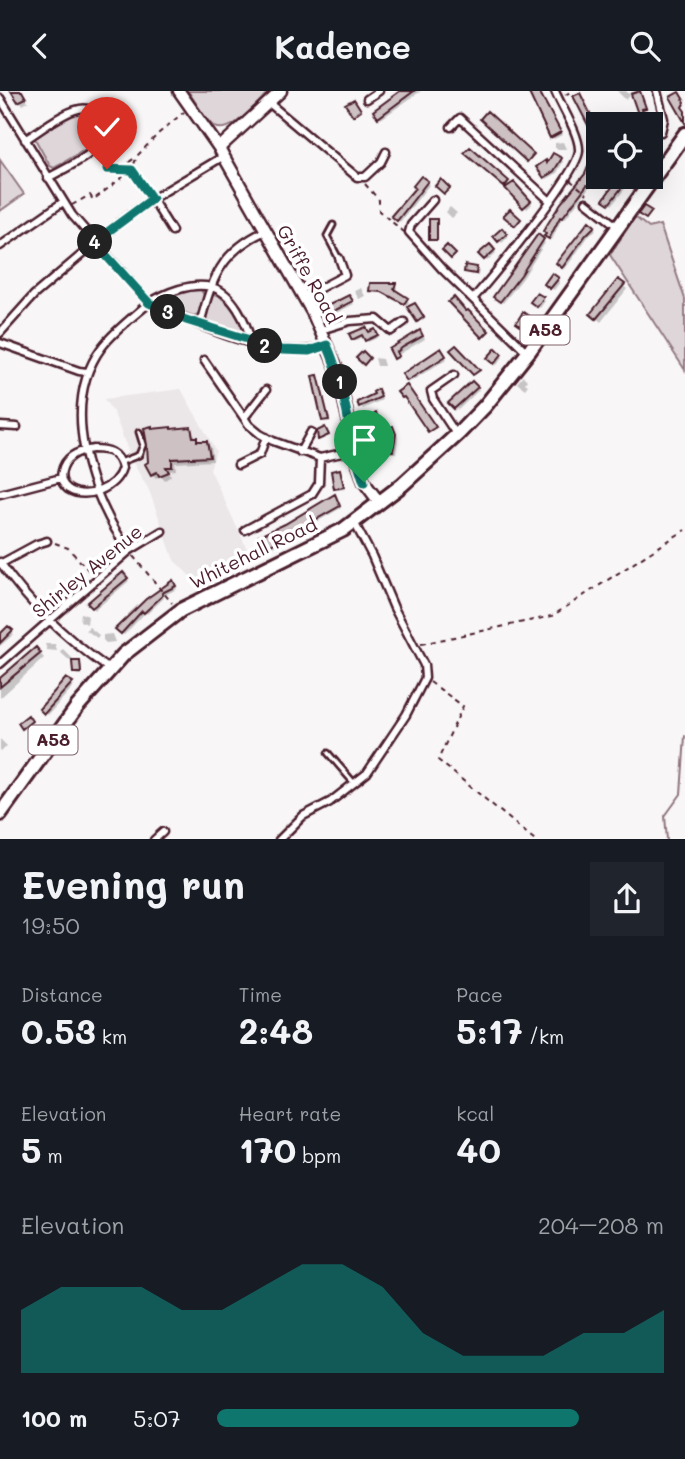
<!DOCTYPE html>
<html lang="en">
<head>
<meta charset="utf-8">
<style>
  body { margin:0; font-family:Mali,sans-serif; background:#20242c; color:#f1f3f6; height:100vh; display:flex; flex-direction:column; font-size:26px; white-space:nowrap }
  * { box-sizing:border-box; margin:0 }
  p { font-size:23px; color:#9ea1a6 }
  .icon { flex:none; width:38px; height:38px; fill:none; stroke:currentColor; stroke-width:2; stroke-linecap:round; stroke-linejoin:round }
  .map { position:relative; height:748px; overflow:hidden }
  .details { display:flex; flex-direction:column; background:#171b24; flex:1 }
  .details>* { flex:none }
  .fabs { position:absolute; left:586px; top:21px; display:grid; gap:14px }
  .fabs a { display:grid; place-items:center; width:77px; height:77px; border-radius:0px; background:#171b24; box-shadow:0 7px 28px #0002; font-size:35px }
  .pin { position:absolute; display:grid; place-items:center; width:60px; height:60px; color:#fff; margin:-72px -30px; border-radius:50% 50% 50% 0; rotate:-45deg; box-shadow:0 0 7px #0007 }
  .pin .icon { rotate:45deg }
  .km { position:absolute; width:35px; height:35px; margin:-18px; border-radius:50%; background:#222; color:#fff; font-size:19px; line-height:35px; text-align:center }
  .round { display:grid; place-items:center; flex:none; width:74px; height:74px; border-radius:0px; background:#20242c }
  .summary { display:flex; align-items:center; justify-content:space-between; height:119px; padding:0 21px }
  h1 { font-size:38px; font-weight:700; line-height:52px }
  .metrics { display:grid; grid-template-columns:repeat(3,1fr); gap:10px; height:119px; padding:7px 21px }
  .metrics div { display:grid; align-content:center }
  .metrics b { font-size:35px; font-weight:700 }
  .metrics small { font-size:19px; font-weight:400 }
  .metrics p { font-size:19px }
  .chart { height:196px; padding:14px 21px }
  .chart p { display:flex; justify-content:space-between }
  .chart svg { width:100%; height:126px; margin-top:7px; fill:#0f766e; opacity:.7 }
  ul { padding:0 21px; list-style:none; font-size:23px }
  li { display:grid; grid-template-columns:112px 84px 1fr; align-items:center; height:52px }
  li i { height:18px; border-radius:9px; background:#0f766e }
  header { display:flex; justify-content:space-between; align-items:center; height:91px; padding:0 21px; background:#171b24; font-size:32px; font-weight:700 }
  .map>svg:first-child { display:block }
</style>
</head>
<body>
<header><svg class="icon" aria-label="back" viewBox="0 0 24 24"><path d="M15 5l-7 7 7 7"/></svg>Kadence<svg class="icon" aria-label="search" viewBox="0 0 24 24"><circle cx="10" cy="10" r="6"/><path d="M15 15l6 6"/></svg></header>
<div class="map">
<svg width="685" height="749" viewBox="0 0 685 749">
  <rect width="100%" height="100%" fill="#f8f6f7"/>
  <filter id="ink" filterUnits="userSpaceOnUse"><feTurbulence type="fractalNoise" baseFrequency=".0143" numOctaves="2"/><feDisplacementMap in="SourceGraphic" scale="14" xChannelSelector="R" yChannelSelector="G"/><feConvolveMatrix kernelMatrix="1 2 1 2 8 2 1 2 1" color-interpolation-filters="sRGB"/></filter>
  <g filter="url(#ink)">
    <path fill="#ebe6e8" d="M181,298L216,360L210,378L252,469L198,490L192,487L174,469L149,399L132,370L114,322L104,308Z"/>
    <path fill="#ded6d9" stroke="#947a82" stroke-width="2" d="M188,0H269C258,11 228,50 211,33C202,24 195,10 188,0Z
      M84,20L99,42L96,52L54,77L50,75L34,46L74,22Z
      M0,69L24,103L0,120Z
      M635,126L649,137L660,134L685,208V279L610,164Z
      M184,199H201L204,204L200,222L194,225L160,213V208Z
      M217,203C230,214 239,223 245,239L242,243L210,232L206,228L212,205Z"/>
    <path fill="#0003" d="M13,0H22L28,11L23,14Z
      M403,0H421L381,28L379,26Z
      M529,0L541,3L562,44L554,48L552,46Z
      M617,0H626L630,4L626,9Z
      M651,49L656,59L651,62Z
      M563,51L566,58H558L555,56V52Z
      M471,58L511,95H516L532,113L527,118L509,98L467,62Z
      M561,68L563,71L557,82L547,88L545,86L548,74Z
      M593,68L598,70V86H601L596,97L590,95L565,128L562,127L552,149L547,145L587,84Z
      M622,86H628L632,89L612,114L606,108Z
      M421,87L429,94L400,131L393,124L417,97Z
      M450,116L457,122L452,127L446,121Z
      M436,130L438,132V150H433L431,148Z
      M590,132L596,139L588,146L565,178L559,171Z
      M502,139L508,146L502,152L495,145Z
      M539,146L545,152L523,187L503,212L496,206Z
      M490,155L496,162L487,170L481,163Z
      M476,178L479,180L478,185L465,181Z
      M552,184L560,191L554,199L546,193Z
      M618,190L627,198L601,231L592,223Z
      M395,194L397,196L396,200L409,211L407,214L386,203L371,199Z
      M361,197L365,205L359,208L354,200Z
      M543,208L545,210L540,217L535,213Z
      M351,209L354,213L334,223L331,220Z
      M523,223L530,229L525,237L520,234Z
      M377,242L379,246L368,251L365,245L355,250L351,244Z
      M422,244L425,248L398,264L400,268L396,267L391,259Z
      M496,259L503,266L497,274L489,267Z
      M441,260L447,268L410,291L408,289Z
      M375,267L382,268L384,275H377Z
      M523,285L527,289L525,292L528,294L525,298L517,292Z
      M318,286L320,288L330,331L324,330Z
      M472,292L479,299L458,319L451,312Z
      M380,303L382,309L363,318L359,312Z
      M376,324L385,340L393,337L396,340L398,348L396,362H384L381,358L382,349L376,352L372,349Z
      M191,338L200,352H207L211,356L213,370L175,372L176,379L169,380L171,385L165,389L161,384L156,387L152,383Z
      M339,380L345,398L338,399L336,397Z
      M337,408L341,417L269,458L267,456Z
      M123,484L129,490L95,519L90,512Z
      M175,493L177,498L163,505L164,507L147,523L146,521L124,544L118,538L147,510Z
      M81,522L88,525L87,533L80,530Z
      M89,536L99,544L97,547L86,539Z
      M8,537L14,543L0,555V544Z
      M112,543L115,551L106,552L103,549V544Z
      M45,553H55L57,560L47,559Z
      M36,558L44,567L0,607V589Z
      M63,558L73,568L70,570L60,561Z
      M80,572L82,574V584H77L74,582Z
      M67,589L74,595L48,624L41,618Z
      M28,627L33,634L26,639L20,632Z
      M0,648L7,655L2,660L0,659Z"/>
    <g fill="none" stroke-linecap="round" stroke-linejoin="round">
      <path stroke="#8f747b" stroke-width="2" d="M667,749L665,725L681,703L685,645"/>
    </g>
    <path fill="#cdc1c4" stroke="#4a1f2b" stroke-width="2" d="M11,0H22L26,7L18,11Z
      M400,0H414L378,27L373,20Z
      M528,0H539L561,41L550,47Z
      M640,0L646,17L642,18L649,33H638L635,28L639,26L631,3Z
      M679,1L685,11L682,16L685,20V32L670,6Z
      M580,2L596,34L590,38L573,5Z
      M354,8L361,19L353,25L345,13Z
      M487,20L534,63L527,71L480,28Z
      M593,52H598V89L594,95L587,94L562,127L560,126L549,148L544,145L546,143L543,140L561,112L585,83L593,63Z
      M470,56L509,90L504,96L464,62Z
      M553,62L562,67L554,80L544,87L536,76L546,69L547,72Z
      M421,85L428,90L397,130L391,125L415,97L413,95Z
      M619,86H630L609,113L603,109Z
      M441,88L450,97L444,103L435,95Z
      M514,91L531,110L523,117L505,97Z
      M644,115L652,120L646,128L638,123Z
      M510,118L521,128L515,135L503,125Z
      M429,128H437V149H429Z
      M589,130L595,135L586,144L562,177L556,172Z
      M502,137L507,143L498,151L493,145Z
      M538,143L544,148L521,184L500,211L493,206Z
      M490,153L495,159L484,169L478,163Z
      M447,154L456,163L451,168L442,159Z
      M465,174L477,176L476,183L464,181Z
      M552,182L559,187L550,198L544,193Z
      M618,188L625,193L596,228L590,223Z
      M370,192H396L394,198L408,207L404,213L382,201L369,200Z
      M537,202L544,206L537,216L530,211Z
      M349,204L353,210L330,222L327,215Z
      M454,206L466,220L468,219L489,240L482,247L448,211Z
      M415,212L424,226L417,231L407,216Z
      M523,221L529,225L522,236L516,232Z
      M366,236L369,241L375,238L378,244L365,250L362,244L352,249L349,243Z
      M420,239L423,245L403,256L397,261L399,265L394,268L389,258Z
      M456,254L480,279L473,284L450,259Z
      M441,257L446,265L407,290L402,283Z
      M496,257L502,263L494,273L487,267Z
      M363,260L370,267L364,274L356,267Z
      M318,284L329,329L322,330L312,285Z
      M472,290L478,296L454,318L448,312Z
      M407,294L436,336L428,341L404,306L402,307L397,301Z
      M378,298L381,306L359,316L357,311L374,303L373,301Z
      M376,322L384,339L393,335L396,343L393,360L379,359L381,345L371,350L364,331Z
      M152,335V338L171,336V338L191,336L193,346H197V350H207L210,366L172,368V376H166L169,381L159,385L157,381L151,384L145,373L148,371L147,354L144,337Z
      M325,336L329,344L318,349L317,340Z
      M340,378L344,396L334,398L331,380Z
      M335,403L340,415L265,457L259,445L285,433Z
      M123,481L128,487L92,517L87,512Z
      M173,489L176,495L162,502L163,504L144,522L142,520L121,543L115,538L146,508Z
      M8,535L13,539L0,552V543Z
      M36,556L41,562L0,596V587Z
      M72,570H80L81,582H73Z
      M66,587L73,591L44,623L39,618Z
      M28,624L32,630L22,638L18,632Z"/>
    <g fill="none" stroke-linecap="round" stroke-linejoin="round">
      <defs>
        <path id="lane" d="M333,134L327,145L338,166
          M121,371L139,364L143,354L139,341
          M328,662L354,692"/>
        <path id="street" d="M657,0L664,28L661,41
          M0,7L72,124L149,212C165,202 191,191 211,196C233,201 247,232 251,251
          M367,8L379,0
          M269,12L357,86H365L381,71L386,61
          M451,36L460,27L550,110
          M25,49C39,40 73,13 88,18L103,43C99,64 65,77 48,87
          M152,108L172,140
          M433,109L411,134L409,141L442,178L528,262
          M586,111L618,136
          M0,155L63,111
          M303,206L345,184L339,167
          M473,208C492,186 578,82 579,60C580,44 561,15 555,0
          M200,233C212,188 220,161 265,140
          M321,239L350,230L377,228L391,240L404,231
          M0,242L34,204L120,131L152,108L224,65
          M0,252L79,280L87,281
          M204,269L249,334L260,343L273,350L320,367L355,359
          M454,284L431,300L433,308L456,343
          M244,327L266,299
          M0,335L17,336
          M93,358C108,358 119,361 122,377C116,397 87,410 68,398C56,389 62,372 72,365C78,360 86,359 93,358Z
          M300,361L311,341
          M238,374L260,363L266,346
          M0,403L61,387
          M245,439L312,403L319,392L320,367
          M129,460C91,407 58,315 102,256C115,239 133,226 149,212C193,232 281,274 327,254
          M0,471C29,514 67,548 109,578
          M0,473L37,453L47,450
          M0,573L129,460L162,440
          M154,749L163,741
          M279,749L303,725L330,711L367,682L406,624L425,587L424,574L394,517L372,465L354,431"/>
        <path id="secondary" d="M179,0L219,57L312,221L337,278L359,376L364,391L379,411
          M219,57L281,0"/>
        <path id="highway" d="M0,723L77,616L124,563L181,519L343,439L402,394L459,342L485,315L530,259L685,43"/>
      </defs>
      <use href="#lane" stroke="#4a1f2b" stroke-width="9"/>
      <use href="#street" stroke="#4a1f2b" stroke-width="11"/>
      <use href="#secondary" stroke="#4a1f2b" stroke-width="15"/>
      <use href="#highway" stroke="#4a1f2b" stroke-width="18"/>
      <path stroke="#4a1f2b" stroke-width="2" stroke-dasharray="5 5" stroke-linecap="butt" d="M565,4L572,0
        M98,61L107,78L132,79L137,65L159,42L184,21
        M121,77L136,66
        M570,89L587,103
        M365,93L379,109V120L404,141
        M72,114L90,104L93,109L132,79L149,104
        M55,452L68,457L92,483
        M133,465L172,512
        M421,553L552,525L685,439
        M430,591L463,615L438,669L535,749"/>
      <use href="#lane" stroke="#fff" stroke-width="3.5"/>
      <use href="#street" stroke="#fff" stroke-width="6"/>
      <use href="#secondary" stroke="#fff" stroke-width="10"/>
      <use href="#highway" stroke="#fff" stroke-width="12"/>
    </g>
  </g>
  <g fill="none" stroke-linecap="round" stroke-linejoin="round" filter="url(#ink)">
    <defs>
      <path id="route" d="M107,78L132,79L152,108L94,151L149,212L186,229L282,259L309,260L327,254C347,298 348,347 364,391"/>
    </defs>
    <use href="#route" stroke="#fff" stroke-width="14"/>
    <use href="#route" stroke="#0f766e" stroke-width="9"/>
  </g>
  <g text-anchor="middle" stroke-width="7" stroke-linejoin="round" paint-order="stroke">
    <g fill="#fff" stroke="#80626b" stroke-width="2">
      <rect x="520.5" y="224.5" width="49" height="29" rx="5"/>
      <rect x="28.5" y="634.5" width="49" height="29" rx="5"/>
    </g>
    <g font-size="18" font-weight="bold" fill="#4a1f2b">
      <text x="545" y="245">A58</text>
      <text x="53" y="655">A58</text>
    </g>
    <g font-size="19" fill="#4a1f2b" stroke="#fff">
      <text transform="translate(309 183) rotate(61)" y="7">Griffe Road</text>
      <text transform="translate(253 462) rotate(-26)" y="7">Whitehall Road</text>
      <text transform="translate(87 480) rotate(-39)" y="7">Shirley Avenue</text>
    </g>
  </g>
</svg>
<div class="fabs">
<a><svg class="icon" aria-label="locate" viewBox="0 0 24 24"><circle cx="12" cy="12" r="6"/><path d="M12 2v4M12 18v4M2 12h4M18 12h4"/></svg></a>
</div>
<div class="pin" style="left:364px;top:391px;background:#1e9e55"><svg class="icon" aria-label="arrive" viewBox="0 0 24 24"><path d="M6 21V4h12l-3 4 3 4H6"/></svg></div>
<div class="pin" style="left:107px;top:78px;background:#d93025"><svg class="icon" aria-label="check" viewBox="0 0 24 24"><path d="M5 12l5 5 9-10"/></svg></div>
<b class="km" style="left:340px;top:291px">1</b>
<b class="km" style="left:265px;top:255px">2</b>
<b class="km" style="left:168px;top:221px">3</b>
<b class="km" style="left:95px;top:151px">4</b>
</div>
<section class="details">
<div class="summary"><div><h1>Evening run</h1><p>19:50</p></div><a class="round"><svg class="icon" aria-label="share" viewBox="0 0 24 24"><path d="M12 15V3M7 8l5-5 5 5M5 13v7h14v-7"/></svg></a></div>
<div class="metrics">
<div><p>Distance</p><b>0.53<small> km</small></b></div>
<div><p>Time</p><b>2:48</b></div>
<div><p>Pace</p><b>5:17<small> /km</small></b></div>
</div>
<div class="metrics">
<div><p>Elevation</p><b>5<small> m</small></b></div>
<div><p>Heart rate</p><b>170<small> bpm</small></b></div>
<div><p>kcal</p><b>40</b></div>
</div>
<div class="chart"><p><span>Elevation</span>204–208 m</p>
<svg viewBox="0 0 160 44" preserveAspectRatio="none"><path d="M0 44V22L10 14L20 14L30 14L40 22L50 22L60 14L70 6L80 6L90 14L100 30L110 38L120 38L130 38L140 30L150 30L160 22V44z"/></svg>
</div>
<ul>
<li><b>100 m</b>5:07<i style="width:81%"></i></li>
</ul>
</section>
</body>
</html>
